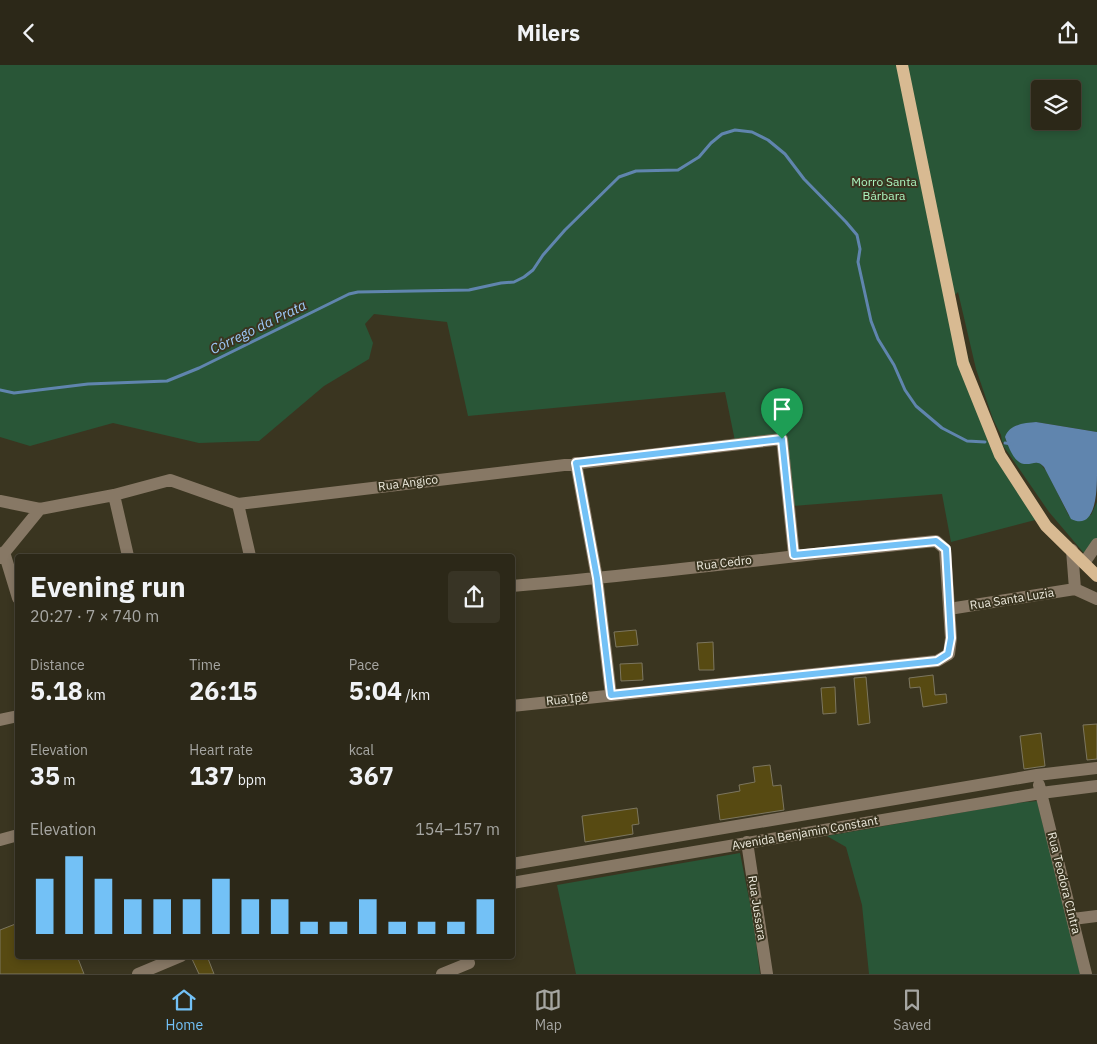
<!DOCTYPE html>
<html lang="en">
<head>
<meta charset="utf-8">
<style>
  body { margin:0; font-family:"IBM Plex Sans",sans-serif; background:#383425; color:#f1f3f6; height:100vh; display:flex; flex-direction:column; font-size:19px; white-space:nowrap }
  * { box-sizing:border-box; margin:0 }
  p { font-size:16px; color:#a6a6a2 }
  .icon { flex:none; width:28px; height:28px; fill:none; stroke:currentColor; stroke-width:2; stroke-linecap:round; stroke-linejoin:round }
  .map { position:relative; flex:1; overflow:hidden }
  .side { position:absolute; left:15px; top:489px; width:500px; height:405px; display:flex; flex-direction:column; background:#2c2818; border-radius:5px; box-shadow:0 2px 8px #0003,0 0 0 1px #484437 }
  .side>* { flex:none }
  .tools { position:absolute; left:1031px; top:15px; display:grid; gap:10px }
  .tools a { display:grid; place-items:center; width:50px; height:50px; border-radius:5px; background:#2c2818; box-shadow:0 2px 8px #0003,0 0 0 1px #484437; font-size:25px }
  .pin { position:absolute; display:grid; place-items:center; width:42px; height:42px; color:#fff; margin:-51px -21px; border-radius:50% 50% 50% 0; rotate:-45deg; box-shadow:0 0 5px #0007 }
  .pin .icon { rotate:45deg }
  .round { display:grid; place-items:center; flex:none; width:52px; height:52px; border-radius:5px; background:#383425 }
  .summary { display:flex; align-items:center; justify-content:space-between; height:85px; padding:0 15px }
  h1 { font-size:28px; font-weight:800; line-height:38px }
  .figures { display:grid; grid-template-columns:repeat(3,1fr); gap:8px; height:85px; padding:5px 15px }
  .figures div { display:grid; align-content:center }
  .figures b { font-size:25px; font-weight:800 }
  .figures small { font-size:14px; font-weight:400 }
  .figures p { font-size:14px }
  .chart { height:140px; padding:10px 15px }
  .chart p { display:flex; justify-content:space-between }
  .chart svg { width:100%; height:90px; margin-top:5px; stroke:#73c1f6; stroke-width:6 }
  header { display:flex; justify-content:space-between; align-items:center; height:65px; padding:0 15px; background:#2c2818; font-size:22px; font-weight:800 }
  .tab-bar { display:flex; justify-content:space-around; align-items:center; height:70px; border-top:1px solid #484437; background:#2c2818; font-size:14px; color:#a6a6a2 }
  .tab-bar a { display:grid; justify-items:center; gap:2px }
  .tab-bar .selected { color:#73c1f6 }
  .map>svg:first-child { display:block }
</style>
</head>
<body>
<header><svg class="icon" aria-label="back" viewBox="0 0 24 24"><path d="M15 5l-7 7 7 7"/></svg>Milers<svg class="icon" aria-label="share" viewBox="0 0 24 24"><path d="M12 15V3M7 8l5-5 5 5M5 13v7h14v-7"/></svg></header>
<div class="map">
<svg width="1097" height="909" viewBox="0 0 1097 909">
  <rect width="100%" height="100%" fill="#3a3520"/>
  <path fill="#295637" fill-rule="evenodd" d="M0,0H1097V367L1036,357L1015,361L1005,372L1007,378L1002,377L1001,370L993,354L976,304L958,227L950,235L1000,395L1039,454L951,477L942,429L793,441L783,370L735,376L725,327L468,351L447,257L374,249L365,259L373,278L369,294L324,321L259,376L199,378L113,358L30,381L0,372ZM1040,24H1072V56H1040Z
    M1002,379L1008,380L1019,397L1040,398L1047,407L1069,451L1091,450L1097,437V488L1090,491L1083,487L1049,447Z
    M1037,736L1080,909H869L862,840L846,782L827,771L1016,738Z
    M740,788L753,854L760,909H576L557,820Z"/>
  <path fill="#6085ae" d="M1036,357L1097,367C1097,380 1097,393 1097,407C1097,423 1097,467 1071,454L1044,402C1037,394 1033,400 1024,399C1014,398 1008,381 1005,372C1009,359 1025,358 1036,357Z"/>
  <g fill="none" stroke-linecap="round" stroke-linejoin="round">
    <path stroke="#6085ae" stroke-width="3" d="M0,325L14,328L88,319L167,316L199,303L349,229L358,227L469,225L501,218L514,217L524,212L533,205L543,190L565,165L619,112L636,106L678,105L699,92L711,78L722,69L735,65L752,67L768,75L785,89L804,114L846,157L857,170L860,184L858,197L871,256L878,274L894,300L905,325L916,341L942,363L967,376L985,377
      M1005,378L1012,379"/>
  </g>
  <path fill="#574a12" stroke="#7c765f" d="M636,565L638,580L616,582L614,567Z
    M713,577L714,605H699L697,578Z
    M642,598L643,615L621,616L620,599Z
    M933,610L935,630L946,629L947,638L923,642L920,622L910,623L909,613Z
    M866,612L870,658L858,660L854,613Z
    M835,622L836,648L823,649L821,623Z
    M1097,659V694L1087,695L1083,660Z
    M1041,668L1045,701L1024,704L1020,671Z
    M770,700L773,721L781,720L784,745L720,755L717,730L740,726L739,720L755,717L753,702Z
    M637,743L639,759L632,760L633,769L585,777L582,751Z
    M18,858V891H77L84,909H0V865Z
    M198,891H207L214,909H199L192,894Z"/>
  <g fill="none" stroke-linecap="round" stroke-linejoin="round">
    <path stroke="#877865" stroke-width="12" d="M576,398L597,513L611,630
      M114,430L128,491
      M0,436L40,444L114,430L170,415L238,439L782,374L794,490
      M238,439L250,491
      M1072,485L1075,524
      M4,487L18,533
      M0,493L40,444
      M1084,498L1097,479
      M512,521C654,509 795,490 936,476L945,484L951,573L949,589L937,596L512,641
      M949,544L1075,524L1097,534
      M0,655L18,651
      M1039,720L1086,909
      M0,775L18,770
      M747,777L767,909
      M512,799L1037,710L1097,703
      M512,818L1041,728L1097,721
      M1073,854L1097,851
      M138,909L181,891
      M442,909L469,898"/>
    <path stroke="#d8ba92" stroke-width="12" d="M902,0L963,298L1000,390L1046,461L1097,511"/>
  </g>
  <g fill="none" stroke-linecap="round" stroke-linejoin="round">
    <defs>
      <path id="route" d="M782,374L794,490L936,476L946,484L951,573L948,589L937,596L611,630L597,513L576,398Z"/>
    </defs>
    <use href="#route" stroke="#fff" stroke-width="10"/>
    <use href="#route" stroke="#73c1f6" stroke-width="6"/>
  </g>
  <g text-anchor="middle" stroke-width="4" stroke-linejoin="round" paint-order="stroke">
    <g font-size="12" fill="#acf6c0" stroke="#3a3520">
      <text x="884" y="121">Morro Santa<tspan x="884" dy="14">Bárbara</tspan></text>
    </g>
    <g font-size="12" fill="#edeadd" stroke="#3a3520">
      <text transform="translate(408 418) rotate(-7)" y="4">Rua Angico</text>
      <text transform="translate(724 498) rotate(-7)" y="4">Rua Cedro</text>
      <text transform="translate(1012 534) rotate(-9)" y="4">Rua Santa Luzia</text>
      <text transform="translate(567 634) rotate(-6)" y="4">Rua Ipê</text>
      <text transform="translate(805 768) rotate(-10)" y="4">Avenida Benjamin Constant</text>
      <text transform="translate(1064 818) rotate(76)" y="4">Rua Teodora CIntra</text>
      <text transform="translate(757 843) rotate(81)" y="4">Rua Jussara</text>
    </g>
    <g font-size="14" font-style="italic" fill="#9fcbfc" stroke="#3a3520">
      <text transform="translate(258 262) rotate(-26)" y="5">Córrego da Prata</text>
    </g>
  </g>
</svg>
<div class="tools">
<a><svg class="icon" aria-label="layers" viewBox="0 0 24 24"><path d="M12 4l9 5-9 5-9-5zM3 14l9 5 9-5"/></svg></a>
</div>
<div class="pin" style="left:782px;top:374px;background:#1e9e55"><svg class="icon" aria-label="arrive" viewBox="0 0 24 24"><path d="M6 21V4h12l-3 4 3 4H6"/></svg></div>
<section class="side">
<div class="summary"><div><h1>Evening run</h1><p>20:27 · 7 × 740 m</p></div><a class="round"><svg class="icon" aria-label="share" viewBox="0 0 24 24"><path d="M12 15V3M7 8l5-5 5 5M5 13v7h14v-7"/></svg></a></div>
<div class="figures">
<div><p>Distance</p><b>5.18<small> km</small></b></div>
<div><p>Time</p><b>26:15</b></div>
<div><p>Pace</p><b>5:04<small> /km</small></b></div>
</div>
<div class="figures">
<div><p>Elevation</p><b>35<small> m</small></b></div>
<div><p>Heart rate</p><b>137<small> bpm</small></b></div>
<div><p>kcal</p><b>367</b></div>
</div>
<div class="chart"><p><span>Elevation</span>154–157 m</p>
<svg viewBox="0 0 160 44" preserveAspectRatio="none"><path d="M5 44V17M15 44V6M25 44V17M35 44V27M45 44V27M55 44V27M65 44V17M75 44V27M85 44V27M95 44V38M105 44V38M115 44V27M125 44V38M135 44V38M145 44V38M155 44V27"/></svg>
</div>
</section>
</div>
<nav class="tab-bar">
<a class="selected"><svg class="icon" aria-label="home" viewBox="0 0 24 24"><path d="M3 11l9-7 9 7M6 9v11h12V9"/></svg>Home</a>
<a><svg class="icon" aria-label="map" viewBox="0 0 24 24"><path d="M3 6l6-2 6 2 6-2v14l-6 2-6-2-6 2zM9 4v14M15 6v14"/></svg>Map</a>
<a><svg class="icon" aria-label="saved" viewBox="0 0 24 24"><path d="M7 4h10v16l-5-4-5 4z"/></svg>Saved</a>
</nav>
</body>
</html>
